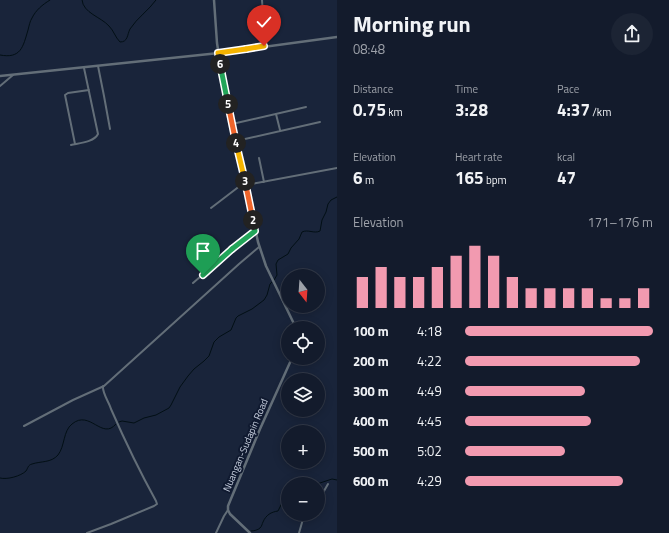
<!DOCTYPE html>
<html lang="en">
<head>
<meta charset="utf-8">
<style>
  body { margin:0; font-family:"Titillium Web",sans-serif; background:#1c2434; color:#f1f3f6; height:100vh; display:flex; flex-direction:column; font-size:15px; white-space:nowrap }
  * { box-sizing:border-box; margin:0 }
  p { font-size:13px; color:#9da1a9 }
  .icon { flex:none; width:22px; height:22px; fill:none; stroke:currentColor; stroke-width:2; stroke-linecap:round; stroke-linejoin:round }
  .map { position:relative; flex:1; overflow:hidden }
  .side { display:flex; flex-direction:column; background:#131b2c; width:332px }
  .side>* { flex:none }
  .needle { width:26px; rotate:163deg }
  .fabs { position:absolute; left:281px; top:269px; display:grid; gap:8px }
  .fabs a { display:grid; place-items:center; width:44px; height:44px; border-radius:50%; background:#131b2c; box-shadow:0 2px 10px #0003,0 0 0 1px #323948; font-size:20px }
  .pin { position:absolute; display:grid; place-items:center; width:34px; height:34px; color:#fff; margin:-41px -17px; border-radius:50% 50% 50% 0; rotate:-45deg; box-shadow:0 0 4px #0007 }
  .pin .icon { rotate:45deg }
  .km { position:absolute; width:20px; height:20px; margin:-10px; border-radius:50%; background:#222; color:#fff; font-size:11px; line-height:20px; text-align:center }
  .round { display:grid; place-items:center; flex:none; width:42px; height:42px; border-radius:21px; background:#1c2434 }
  .overview { display:flex; align-items:center; justify-content:space-between; height:68px; padding:0 16px }
  h1 { font-size:22px; font-weight:700; line-height:30px }
  .stats { display:grid; grid-template-columns:repeat(3,1fr); gap:6px; height:68px; padding:4px 16px }
  .stats div { display:grid; align-content:center }
  .stats b { font-size:17px; font-weight:700 }
  .stats small { font-size:11px; font-weight:400 }
  .stats p { font-size:11px }
  .chart { height:112px; padding:8px 16px }
  .chart p { display:flex; justify-content:space-between }
  .chart svg { width:100%; height:72px; margin-top:4px; stroke:#f29ab0; stroke-width:6 }
  ul { padding:0 16px; list-style:none; font-size:13px }
  li { display:grid; grid-template-columns:64px 48px 1fr; align-items:center; height:30px }
  li i { height:10px; border-radius:5px; background:#f29ab0 }
  main { display:flex; flex:1; min-height:0 }
  .map>svg:first-child { display:block }
</style>
</head>
<body>
<main>
<div class="map">
<svg width="337" height="533" viewBox="0 0 337 533">
  <rect width="100%" height="100%" fill="#19243a"/>
  <g fill="none" stroke-linecap="round" stroke-linejoin="round">
    <path stroke="#020f15" stroke-width="1" d="M82,0C83,13 101,17 109,26C114,31 115,37 120,42C128,42 127,35 130,29C137,18 149,10 156,0
      M0,55C21,59 23,47 28,30C29,26 30,21 32,18C36,10 42,5 50,0
      M274,280L277,275L276,264L278,260L288,254L291,248L299,239L302,232C308,229 314,234 320,231L322,220L326,212L328,204L331,200L337,197
      M119,422L122,421L134,423L144,418L156,415L169,408L171,405L180,387L188,376L194,369L204,361L209,356L214,342L219,337L231,330L236,318L238,316L252,309L264,300L267,295L270,284L272,282
      M0,478C7,480 21,476 26,471C28,468 28,465 32,464C41,461 51,463 58,455C65,446 63,431 72,424C90,409 102,441 116,424
      M317,484L332,479L337,480
      M251,531C254,531 258,530 260,528C262,526 262,524 263,522C266,515 271,512 278,511L281,505L288,494"/>
    <path stroke="#636e78" stroke-width="2" d="M262,0L265,46
      M98,66L104,96L110,129
      M0,86L13,75
      M276,114L280,130
      M232,124L306,107
      M236,141L320,122
      M75,144L65,95L68,93L89,90
      M71,145C80,143 94,142 98,134L84,68
      M259,158L264,182
      M246,185L337,168
      M211,208L245,182
      M193,283C214,265 234,247 255,231
      M24,426L73,400L104,386L239,264L259,247
      M318,498L324,491L328,484
      M87,533L111,524L154,506L157,504L156,501C140,472 125,441 111,409C109,402 102,393 103,386
      M216,533L224,516L228,510
      M299,533L303,519L306,514"/>
    <path stroke="#636e78" stroke-width="2.5" d="M214,0L217,43L221,69L258,242L266,266L296,328
      M0,76L219,53L337,37
      M250,533L230,514L228,510V506L260,429L292,358"/>
  </g>
  <g fill="none" stroke-linecap="round" stroke-linejoin="round">
    <defs>
      <path id="split-1" d="M203,275L232,249"/>
      <path id="split-2" d="M232,249L255,231L253,220"/>
      <path id="split-3" d="M245,181L253,220"/>
      <path id="split-4" d="M236,143L245,181"/>
      <path id="split-5" d="M228,104L236,143"/>
      <path id="split-6" d="M220,64L228,104"/>
      <path id="split-7" d="M220,64L218,53L246,49"/>
      <path id="split-8" d="M246,49L264,46"/>
    </defs>
    <use href="#split-1" stroke="#fff" stroke-width="8"/>
    <use href="#split-2" stroke="#fff" stroke-width="8"/>
    <use href="#split-3" stroke="#fff" stroke-width="8"/>
    <use href="#split-4" stroke="#fff" stroke-width="8"/>
    <use href="#split-5" stroke="#fff" stroke-width="8"/>
    <use href="#split-6" stroke="#fff" stroke-width="8"/>
    <use href="#split-7" stroke="#fff" stroke-width="8"/>
    <use href="#split-8" stroke="#fff" stroke-width="8"/>
    <use href="#split-1" stroke="#22a559" stroke-width="5"/>
    <use href="#split-2" stroke="#22a559" stroke-width="5"/>
    <use href="#split-3" stroke="#f0652b" stroke-width="5"/>
    <use href="#split-4" stroke="#f5b400" stroke-width="5"/>
    <use href="#split-5" stroke="#f0652b" stroke-width="5"/>
    <use href="#split-6" stroke="#22a559" stroke-width="5"/>
    <use href="#split-7" stroke="#f5b400" stroke-width="5"/>
    <use href="#split-8" stroke="#f5b400" stroke-width="5"/>
  </g>
  <g text-anchor="middle" stroke-width="4" stroke-linejoin="round" paint-order="stroke">
    <g font-size="10" fill="#ccd4e3" stroke="#101a30">
      <text transform="translate(245 445) rotate(-67)" y="4">Nuangan-Sudapin Road</text>
    </g>
  </g>
</svg>
<div class="fabs">
<a><svg class="needle" viewBox="-14 -14 28 28"><path d="M0-13l5 13h-10z" fill="#e53935"/><path d="M0 13l5-13h-10z" fill="#9da1a9"/></svg></a>
<a><svg class="icon" aria-label="locate" viewBox="0 0 24 24"><circle cx="12" cy="12" r="6"/><path d="M12 2v4M12 18v4M2 12h4M18 12h4"/></svg></a>
<a><svg class="icon" aria-label="layers" viewBox="0 0 24 24"><path d="M12 4l9 5-9 5-9-5zM3 14l9 5 9-5"/></svg></a>
<a>+</a>
<a>−</a>
</div>
<div class="pin" style="left:203px;top:275px;background:#1e9e55"><svg class="icon" aria-label="arrive" viewBox="0 0 24 24"><path d="M6 21V4h12l-3 4 3 4H6"/></svg></div>
<div class="pin" style="left:264px;top:46px;background:#d93025"><svg class="icon" aria-label="check" viewBox="0 0 24 24"><path d="M5 12l5 5 9-10"/></svg></div>
<b class="km" style="left:253px;top:220px">2</b>
<b class="km" style="left:245px;top:181px">3</b>
<b class="km" style="left:236px;top:143px">4</b>
<b class="km" style="left:228px;top:104px">5</b>
<b class="km" style="left:220px;top:64px">6</b>
</div>
<section class="side">
<div class="overview"><div><h1>Morning run</h1><p>08:48</p></div><a class="round"><svg class="icon" aria-label="share" viewBox="0 0 24 24"><path d="M12 15V3M7 8l5-5 5 5M5 13v7h14v-7"/></svg></a></div>
<div class="stats">
<div><p>Distance</p><b>0.75<small> km</small></b></div>
<div><p>Time</p><b>3:28</b></div>
<div><p>Pace</p><b>4:37<small> /km</small></b></div>
</div>
<div class="stats">
<div><p>Elevation</p><b>6<small> m</small></b></div>
<div><p>Heart rate</p><b>165<small> bpm</small></b></div>
<div><p>kcal</p><b>47</b></div>
</div>
<div class="chart"><p><span>Elevation</span>171–176 m</p>
<svg viewBox="0 0 160 44" preserveAspectRatio="none"><path d="M5 44V25M15 44V19M25 44V25M35 44V25M45 44V19M55 44V12M65 44V6M75 44V12M85 44V25M95 44V32M105 44V32M115 44V32M125 44V32M135 44V38M145 44V38M155 44V32"/></svg>
</div>
<ul>
<li><b>100 m</b>4:18<i style="width:100%"></i></li>
<li><b>200 m</b>4:22<i style="width:93%"></i></li>
<li><b>300 m</b>4:49<i style="width:64%"></i></li>
<li><b>400 m</b>4:45<i style="width:67%"></i></li>
<li><b>500 m</b>5:02<i style="width:53%"></i></li>
<li><b>600 m</b>4:29<i style="width:84%"></i></li>
</ul>
</section>
</main>
</body>
</html>
